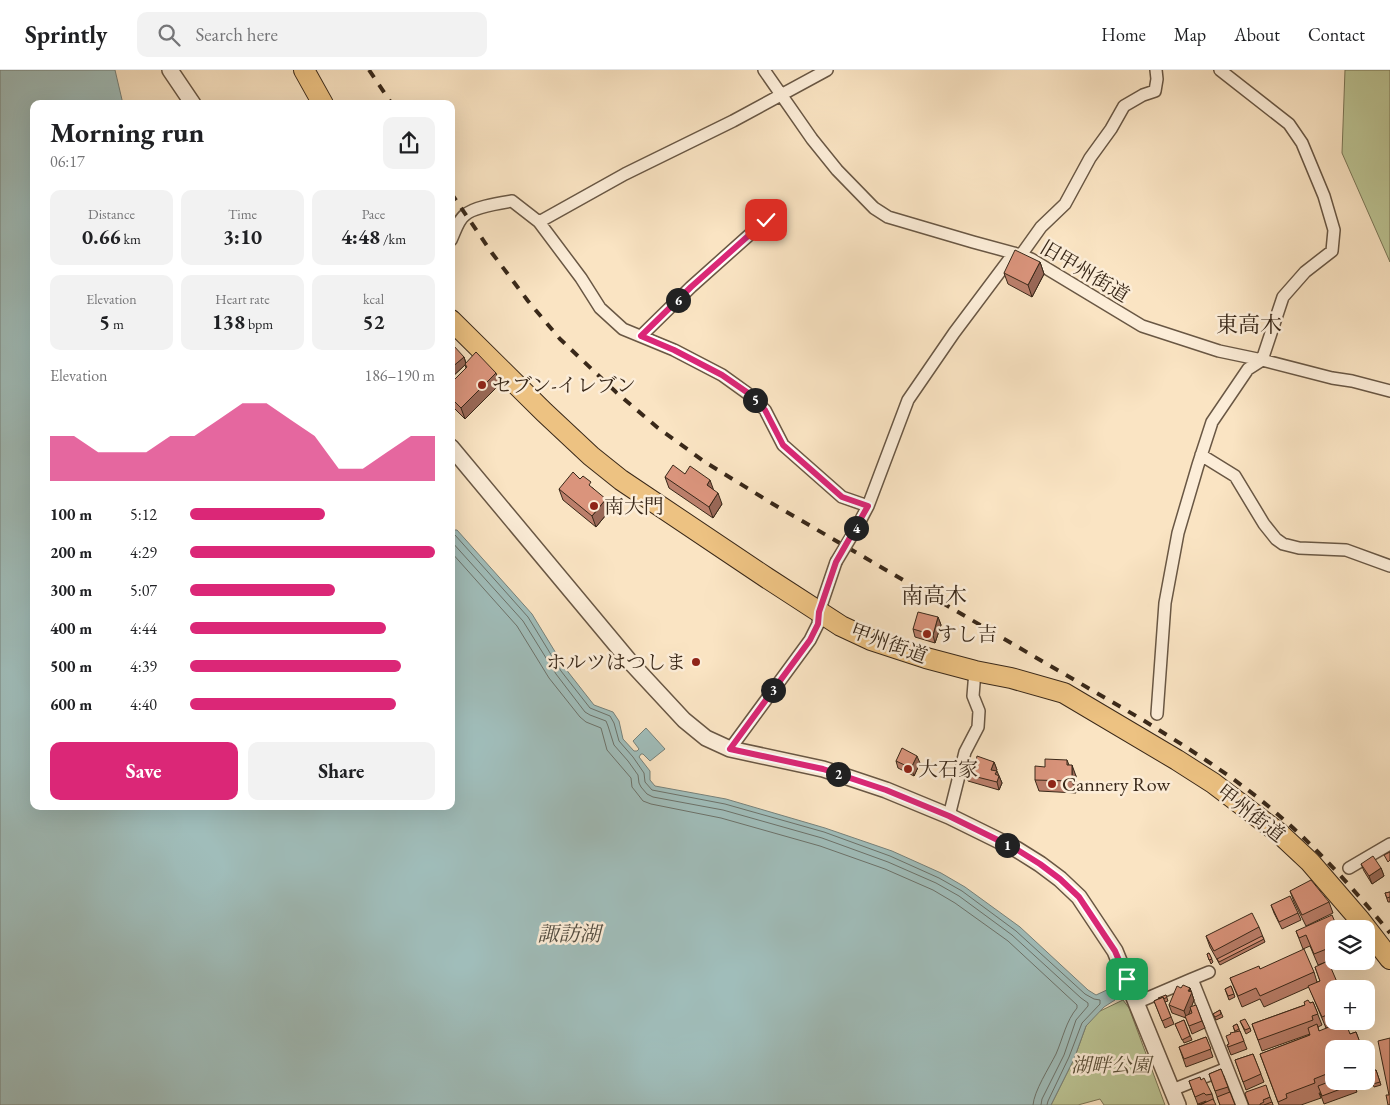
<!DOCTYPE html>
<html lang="en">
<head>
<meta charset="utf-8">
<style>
  body { margin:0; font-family:"EB Garamond","Noto Serif JP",serif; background:#f2f2f2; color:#202124; height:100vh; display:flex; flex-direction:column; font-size:19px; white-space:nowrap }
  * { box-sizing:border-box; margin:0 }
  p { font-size:16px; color:#757577 }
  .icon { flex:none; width:28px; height:28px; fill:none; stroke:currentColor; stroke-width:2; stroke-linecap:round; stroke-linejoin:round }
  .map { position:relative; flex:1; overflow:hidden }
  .details { position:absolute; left:30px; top:30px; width:425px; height:710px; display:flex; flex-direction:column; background:#fff; border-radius:10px; box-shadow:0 5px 20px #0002 }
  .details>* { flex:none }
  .buttons { position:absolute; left:1325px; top:850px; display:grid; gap:10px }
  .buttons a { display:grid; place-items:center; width:50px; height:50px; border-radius:10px; background:#fff; box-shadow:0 5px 20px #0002; font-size:25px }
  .pin { position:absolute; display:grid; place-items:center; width:42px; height:42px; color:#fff; margin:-21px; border-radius:10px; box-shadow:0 2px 8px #0006 }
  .km { position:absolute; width:25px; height:25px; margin:-12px; border-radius:50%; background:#222; color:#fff; font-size:14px; line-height:25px; text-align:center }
  .round { display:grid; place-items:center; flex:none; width:52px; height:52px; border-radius:10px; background:#f2f2f2 }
  .overview { display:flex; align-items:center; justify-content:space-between; height:85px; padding:0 20px }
  h1 { font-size:28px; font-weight:700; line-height:38px }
  .figures { display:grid; grid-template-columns:repeat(3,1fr); gap:8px; height:85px; padding:5px 20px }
  .figures div { display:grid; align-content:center; border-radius:10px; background:#f2f2f2; text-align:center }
  .figures b { font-size:21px; font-weight:700 }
  .figures small { font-size:14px; font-weight:400 }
  .figures p { font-size:14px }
  .chart { height:140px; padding:10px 20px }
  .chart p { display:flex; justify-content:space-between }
  .chart svg { width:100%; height:90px; margin-top:5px; fill:#db2777; opacity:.7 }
  .button { display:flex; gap:10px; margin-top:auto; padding:10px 20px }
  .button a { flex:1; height:58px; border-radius:10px; background:#db2777; color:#fff; font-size:20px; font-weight:700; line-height:58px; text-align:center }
  .button a+a { background:#f2f2f2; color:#202124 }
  ul { padding:0 20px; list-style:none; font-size:16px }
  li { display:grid; grid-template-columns:80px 60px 1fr; align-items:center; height:38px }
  li i { height:12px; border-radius:6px; background:#db2777 }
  header { display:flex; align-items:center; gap:30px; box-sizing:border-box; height:70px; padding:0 25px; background:#fff; border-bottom:1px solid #e0e0e0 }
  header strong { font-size:24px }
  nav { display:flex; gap:28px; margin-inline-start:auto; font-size:18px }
  .search { width:350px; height:45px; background:#f2f2f2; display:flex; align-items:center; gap:12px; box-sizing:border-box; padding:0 18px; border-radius:10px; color:#757577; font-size:19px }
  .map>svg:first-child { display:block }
</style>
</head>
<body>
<header>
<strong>Sprintly</strong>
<div class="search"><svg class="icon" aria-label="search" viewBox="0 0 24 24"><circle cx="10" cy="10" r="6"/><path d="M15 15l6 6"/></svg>Search here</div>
<nav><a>Home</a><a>Map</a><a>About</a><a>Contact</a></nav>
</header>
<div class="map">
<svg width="1390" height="1035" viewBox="0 0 1390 1035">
  <rect width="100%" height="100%" fill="#fae4c3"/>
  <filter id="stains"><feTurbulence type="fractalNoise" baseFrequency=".004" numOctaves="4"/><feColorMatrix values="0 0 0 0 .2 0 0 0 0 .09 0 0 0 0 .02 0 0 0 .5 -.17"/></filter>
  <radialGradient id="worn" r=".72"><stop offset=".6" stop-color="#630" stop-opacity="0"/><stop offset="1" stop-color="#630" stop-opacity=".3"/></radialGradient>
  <path fill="#bcc595" stroke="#7a7657" d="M1345,0H1390V192L1342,83Z
    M1123,930L1129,938L1165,1035H1104L1100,1029L1078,1035H1051L1074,989L1086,956L1098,942Z"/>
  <path fill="#a0bdba" stroke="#77817a" d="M0,0H115L123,34H34V736H451V460H457L532,544L565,598L594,635L613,642L619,651L623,669L634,681H637L639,679L633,671L646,658L665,679L650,691L643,684H641L639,687L650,701V710L655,716L726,729L825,758L892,781L941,803L965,817L1020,857L1088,920L1096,925L1109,919L1113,921L1115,930L1104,937L1086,956L1074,989L1051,1035H0Z"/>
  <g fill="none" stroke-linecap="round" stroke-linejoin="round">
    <path stroke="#6c726a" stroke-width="1" d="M451,465H455L528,547L561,601L590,638L610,646L614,653L619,671L633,687L644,703L645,712L652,720L725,734L824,762L890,786L939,808L962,821L1016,861L1085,924L1094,929L1100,930V934L1082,953L1069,987L1048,1031L1047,1035
      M451,471L523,551L556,604L585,642L590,645L606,651L608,656L614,675L628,691L638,705L639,713L641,717L647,724L653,727L723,740L822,768L888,792L936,813L959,826L1012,865L1081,928L1088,933V936L1076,950L1064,985L1042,1029L1041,1035
      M451,482L517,556L549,608L580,647L586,652L601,658L607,680L631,708L632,717L636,722L643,731L651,734L721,748L820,776L885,799L933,820L955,833L1008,871L1077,935V938C1066,951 1063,968 1056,984C1049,998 1034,1021 1033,1035"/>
    <defs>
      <path id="minor" d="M764,0L812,69L837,100L874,138L888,147L973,172L1021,185L1031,189L1142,256L1219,281L1262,290L1332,308L1352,311L1390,321
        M539,152L625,104L733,51L827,0
        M451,170C455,162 458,150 465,145C473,137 500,133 512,131L539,152L581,208L600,238L623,259L674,280L722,305L747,323L765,340L783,375L842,427L868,436
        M1021,185L1041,157L1065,134L1090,88L1111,59L1124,36L1143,25L1155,21L1157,9L1156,0
        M641,266L691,217L766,150L772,137
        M1201,385L1235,406L1264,454L1276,469L1283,474L1299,478L1346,480L1390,496
        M857,457L868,436L908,330L954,263L1014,183
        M1157,644L1165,533L1178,463L1198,395L1212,352L1248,299L1262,290L1283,227L1305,202L1332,181L1334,160L1324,126L1302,73L1289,54L1220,0
        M730,679L810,570L818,554L819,542L836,492
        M949,746L965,682L978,657L979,641L973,626L975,601
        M1349,798L1390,774
        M1192,909L1209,902
        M1136,933L1192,909L1242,1035
        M1172,1020L1222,1000"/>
      <path id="tertiary" d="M170,0L193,34
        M451,377L632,594L684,650L706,668L730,679L823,699L886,720L949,746L1016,779L1040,794L1060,809L1079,827L1115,881L1178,1035"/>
      <path id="trunk" d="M304,0L323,34
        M451,250L544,342L591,386L621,410L767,508L841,556L871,570L926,588L975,601L1011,608L1064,623L1177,690L1213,713L1279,763L1310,792L1360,850L1390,889"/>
    </defs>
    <use href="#minor" stroke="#695744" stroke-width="14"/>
    <use href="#tertiary" stroke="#695744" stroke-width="18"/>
    <use href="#trunk" stroke="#392819" stroke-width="22"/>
    <use href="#minor" stroke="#fcedd8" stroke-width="11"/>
    <use href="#tertiary" stroke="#fcedd8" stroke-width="15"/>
    <use href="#trunk" stroke="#edc282" stroke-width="20"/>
    <path stroke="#392819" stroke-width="4" stroke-dasharray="9 9" stroke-linecap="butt" d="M369,0L392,34
      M451,123L492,183L528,231L560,269L617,323L658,358L705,392L773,434L1143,650C1191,680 1241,711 1283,749C1322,783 1357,823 1390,863"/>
    <defs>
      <path id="minor-bridge" d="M836,492L857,457"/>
    </defs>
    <use href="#minor-bridge" stroke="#695744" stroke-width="14" stroke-linecap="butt"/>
    <use href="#minor-bridge" stroke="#fcedd8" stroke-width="11"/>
  </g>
  <path fill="#bb7f6b" stroke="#392819" d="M1040,192L1044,204L1032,227L1008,214L1004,203Z
    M464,287L466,293L500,314L465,349L451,335V313L466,298L465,295L451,308Z
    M685,404L722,434L713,448L669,418L665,407Z
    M593,418L610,440L596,457L563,430L559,419Z
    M938,547L941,555L935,573L915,567L913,559Z
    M1067,690L1069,695L1076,706V723L1039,721L1035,710L1045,697Z
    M896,691L920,693L914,706L898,698Z
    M994,692L997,700L996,701L999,706L1002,713L999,720L968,711L965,704Z
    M1361,794L1381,798L1384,806L1372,814L1364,801Z
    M1290,821L1329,832L1333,843L1306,856L1294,832Z
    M1390,822V832H1388L1385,823Z
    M1271,835L1298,843L1301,850L1282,859L1274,843Z
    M1259,857L1265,872L1220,895L1210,877L1206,866Z
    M1334,859V889L1318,895L1310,876L1303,879L1296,861Z
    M1209,883L1213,892L1211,894L1207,884Z
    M1315,897L1334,919V951H1342L1326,958L1309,917L1264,937L1260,929L1242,937L1230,908L1260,899L1314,902L1317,912L1320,911Z
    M1231,916L1235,927L1229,930L1225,919Z
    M1181,918H1190L1194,930L1191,937L1202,951L1205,958L1192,964L1186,948L1172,943L1169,935Z
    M1166,925L1168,931L1165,932L1174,954L1165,958L1154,931Z
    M1313,932L1322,955L1318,957L1319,961L1350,964L1356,962L1362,979H1334V1011H1353L1357,1022L1324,1034L1320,1023H1319L1321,1028L1301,1035H1279L1260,984L1310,965V964L1262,981L1252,954Z
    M1220,940L1223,947L1216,950L1213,944Z
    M1184,950L1192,970L1184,973L1175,954Z
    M1240,951L1250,958L1251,961L1246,964Z
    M1237,954L1247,979L1231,985L1227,975L1229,974L1235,962L1233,956Z
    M1206,967L1213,987L1186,997L1179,977Z
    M1253,984L1264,1012L1246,1020L1235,990Z
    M1221,999L1230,1023L1220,1035L1209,1004Z
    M1376,1000L1381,1015L1374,1017L1369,1002Z
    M1366,1004L1369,1010L1366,1011Z
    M1201,1010L1212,1024L1214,1031L1198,1035L1189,1011Z
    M1354,1011H1366L1356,1015Z
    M1270,1027L1273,1035H1249Z"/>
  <path fill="#996857" stroke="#392819" d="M1040,192L1044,204L1032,227L1028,215Z
    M464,287L466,294L451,308V298Z
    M496,303L500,314L465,349L461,338Z
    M710,410L714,421L707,415Z
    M718,423L722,434L713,448L709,437Z
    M606,429L610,440L596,457L592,446Z
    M938,547L941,555L935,573L933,565Z
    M917,686L920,693L914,706L911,698Z
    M994,692L997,700L993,707L991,700Z
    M1072,695L1076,706V723L1072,711Z
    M997,701L1002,713L999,720L995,704Z
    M1381,798L1384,806L1372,814L1369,806Z
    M1190,918L1194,930L1187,949L1184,941Z"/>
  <path fill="#da947c" stroke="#392819" d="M1015,180L1040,192L1028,215L1004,203Z
    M453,275L464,287L451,298V276Z
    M476,282L496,303L461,338L451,328V313L467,297L465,294Z
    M673,395L685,404L690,396L710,410L707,415L718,423L709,437L665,407Z
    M573,402L580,409L583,406L591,412L589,415L606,429L592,446L559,419Z
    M918,542L938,547L933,565L913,559Z
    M902,678L917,686L911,698L896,691Z
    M977,686L994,692L991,700L997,701L995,704L999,706L997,712L965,704L968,695L975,696Z
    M1045,689L1067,690V695H1072V711L1035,710V696L1045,697Z
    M1390,782V790L1388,792L1384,785Z
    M1373,786L1381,798L1369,806L1361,794Z
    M1311,810L1329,832L1302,845L1290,821Z
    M1390,822V827L1387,828L1385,823Z
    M1290,826L1298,843L1279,852L1271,835Z
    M1252,843L1259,857L1214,881L1206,866Z
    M1332,845L1338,859H1334V876L1314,884L1306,865L1299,868L1296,861Z
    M1262,866L1264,869L1219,892L1217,889Z
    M1304,879L1314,902L1260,926L1256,918L1238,926L1230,908L1259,896L1260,899Z
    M1209,883L1212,889L1209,890L1207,884Z
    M1328,891L1340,919H1334V942L1322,947L1308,916L1320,911L1315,897Z
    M1183,915L1190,918L1188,921L1192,922L1184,941L1169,935L1177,916L1181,918Z
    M1231,916L1234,924L1228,926L1225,919Z
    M1166,925L1167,927L1164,929L1163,927L1159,929L1158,928Z
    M1163,927L1171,947L1162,951L1154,931Z
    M1308,930L1310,933L1313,932L1318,944L1312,946L1313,950L1258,970L1252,954L1305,935L1304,932Z
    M1196,935L1202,951L1189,956L1185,946L1192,943L1190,937Z
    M1220,940L1221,944L1215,947L1213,944Z
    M1245,949L1250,958L1245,960L1240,951Z
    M1184,950L1190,966L1182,970L1175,954Z
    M1344,951H1345L1350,964L1356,962L1361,975L1356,977L1357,979H1334V1001L1314,1009L1315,1013L1286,1024L1287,1028L1278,1032L1260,984L1310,965L1308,958L1317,954L1319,961Z
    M1237,954L1239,959L1235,961L1233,956Z
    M1240,961L1244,971L1228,977L1227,975L1229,974L1226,966L1231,964L1230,963Z
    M1206,967L1211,979L1184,989L1179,977Z
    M1390,968V1035H1388L1386,1025H1389L1378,971Z
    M1253,984L1261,1004L1243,1012L1235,990Z
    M1221,999L1228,1017L1215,1021L1209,1004Z
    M1376,1000L1380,1012L1373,1014L1369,1002Z
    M1200,1007L1201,1010L1204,1008L1212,1024L1206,1025L1204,1023L1195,1027L1189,1011Z
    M1334,1010V1011H1353L1354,1014L1322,1026L1318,1016Z
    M1266,1015L1270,1027L1263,1030L1264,1032L1260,1034V1035H1249L1245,1024L1246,1022Z
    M1230,1022L1235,1035H1220L1217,1027Z
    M1213,1029L1216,1035H1200Z
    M1206,1031V1032L1198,1035V1034Z
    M1272,1032L1273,1035H1264Z"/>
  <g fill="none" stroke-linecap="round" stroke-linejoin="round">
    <defs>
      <path id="route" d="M766,150L691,217L641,266L674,280L722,305L748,323L765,340L783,375L842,427L868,436L836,492L819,542L818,554L810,570L730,679L823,699L886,720L949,746L1016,779L1040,794L1060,809L1079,827L1115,881L1127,909"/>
    </defs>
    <use href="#route" stroke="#fff" stroke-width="10"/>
    <use href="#route" stroke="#db2777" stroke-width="6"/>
  </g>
  <g fill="#8f2418" stroke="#fcedd8" stroke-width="2">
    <circle cx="482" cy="315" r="5"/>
    <circle cx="594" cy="436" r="5"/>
    <circle cx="927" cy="564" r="5"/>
    <circle cx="696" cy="592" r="5"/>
    <circle cx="908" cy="699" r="5"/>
    <circle cx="1052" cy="714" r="5"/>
  </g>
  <g text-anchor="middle" stroke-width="5" stroke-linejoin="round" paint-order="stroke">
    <g font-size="20" fill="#392819" stroke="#fcedd8">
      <text transform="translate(1085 201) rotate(31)" y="7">旧甲州街道</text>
      <text transform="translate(889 573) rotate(20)" y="7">甲州街道</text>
      <text transform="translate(1251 743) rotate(38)" y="7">甲州街道</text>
    </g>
    <g font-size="20" fill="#392819" stroke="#fcedd8" text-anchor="start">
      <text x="492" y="322">セブン-イレブン</text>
      <text x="604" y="443">南大門</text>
      <text x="937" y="571">すし吉</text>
      <text x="686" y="599" text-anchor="end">ホルツはつしま</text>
      <text x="918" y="706">大石家</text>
      <text x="1062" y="721">Cannery Row</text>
    </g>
    <g font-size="20" font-style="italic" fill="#5a4f38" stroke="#fcedd8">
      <text x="1111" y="1002">湖畔公園</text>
    </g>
    <g font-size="21" font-style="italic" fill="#534d41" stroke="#fcedd8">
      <text x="569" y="871">諏訪湖</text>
    </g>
    <g font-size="22" fill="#392819" stroke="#fcedd8">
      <text x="1249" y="262">東高木</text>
      <text x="934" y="533">南高木</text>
    </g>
  </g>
  <rect width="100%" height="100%" filter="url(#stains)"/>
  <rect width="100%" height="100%" fill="url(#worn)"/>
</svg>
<div class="buttons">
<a><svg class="icon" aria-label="layers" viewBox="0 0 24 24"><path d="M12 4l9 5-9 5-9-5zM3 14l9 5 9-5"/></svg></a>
<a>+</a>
<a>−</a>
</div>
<div class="pin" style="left:1127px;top:909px;background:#1e9e55"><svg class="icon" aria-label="arrive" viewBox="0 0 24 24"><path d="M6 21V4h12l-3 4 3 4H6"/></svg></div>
<div class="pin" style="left:766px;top:150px;background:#d93025"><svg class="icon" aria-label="check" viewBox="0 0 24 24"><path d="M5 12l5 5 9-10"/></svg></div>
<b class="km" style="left:1007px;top:775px">1</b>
<b class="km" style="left:838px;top:704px">2</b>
<b class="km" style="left:773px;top:620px">3</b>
<b class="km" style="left:856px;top:458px">4</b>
<b class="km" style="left:755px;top:330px">5</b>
<b class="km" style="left:678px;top:230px">6</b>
<section class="details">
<div class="overview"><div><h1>Morning run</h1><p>06:17</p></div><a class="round"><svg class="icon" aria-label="share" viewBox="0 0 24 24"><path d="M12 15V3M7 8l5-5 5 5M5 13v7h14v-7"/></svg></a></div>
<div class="figures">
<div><p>Distance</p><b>0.66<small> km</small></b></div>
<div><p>Time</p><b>3:10</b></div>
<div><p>Pace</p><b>4:48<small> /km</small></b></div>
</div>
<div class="figures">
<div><p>Elevation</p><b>5<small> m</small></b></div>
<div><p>Heart rate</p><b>138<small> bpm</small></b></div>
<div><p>kcal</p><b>52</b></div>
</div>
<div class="chart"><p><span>Elevation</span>186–190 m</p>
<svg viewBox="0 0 160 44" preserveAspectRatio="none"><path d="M0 44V22L10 22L20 30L30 30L40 30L50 22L60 22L70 14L80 6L90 6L100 14L110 22L120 38L130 38L140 30L150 22L160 22V44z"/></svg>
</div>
<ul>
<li><b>100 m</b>5:12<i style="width:55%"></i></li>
<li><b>200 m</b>4:29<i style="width:100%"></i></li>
<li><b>300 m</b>5:07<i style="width:59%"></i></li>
<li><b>400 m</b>4:44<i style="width:80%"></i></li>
<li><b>500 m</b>4:39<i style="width:86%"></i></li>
<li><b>600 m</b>4:40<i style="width:84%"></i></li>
</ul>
<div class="button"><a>Save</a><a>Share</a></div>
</section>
</div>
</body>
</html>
